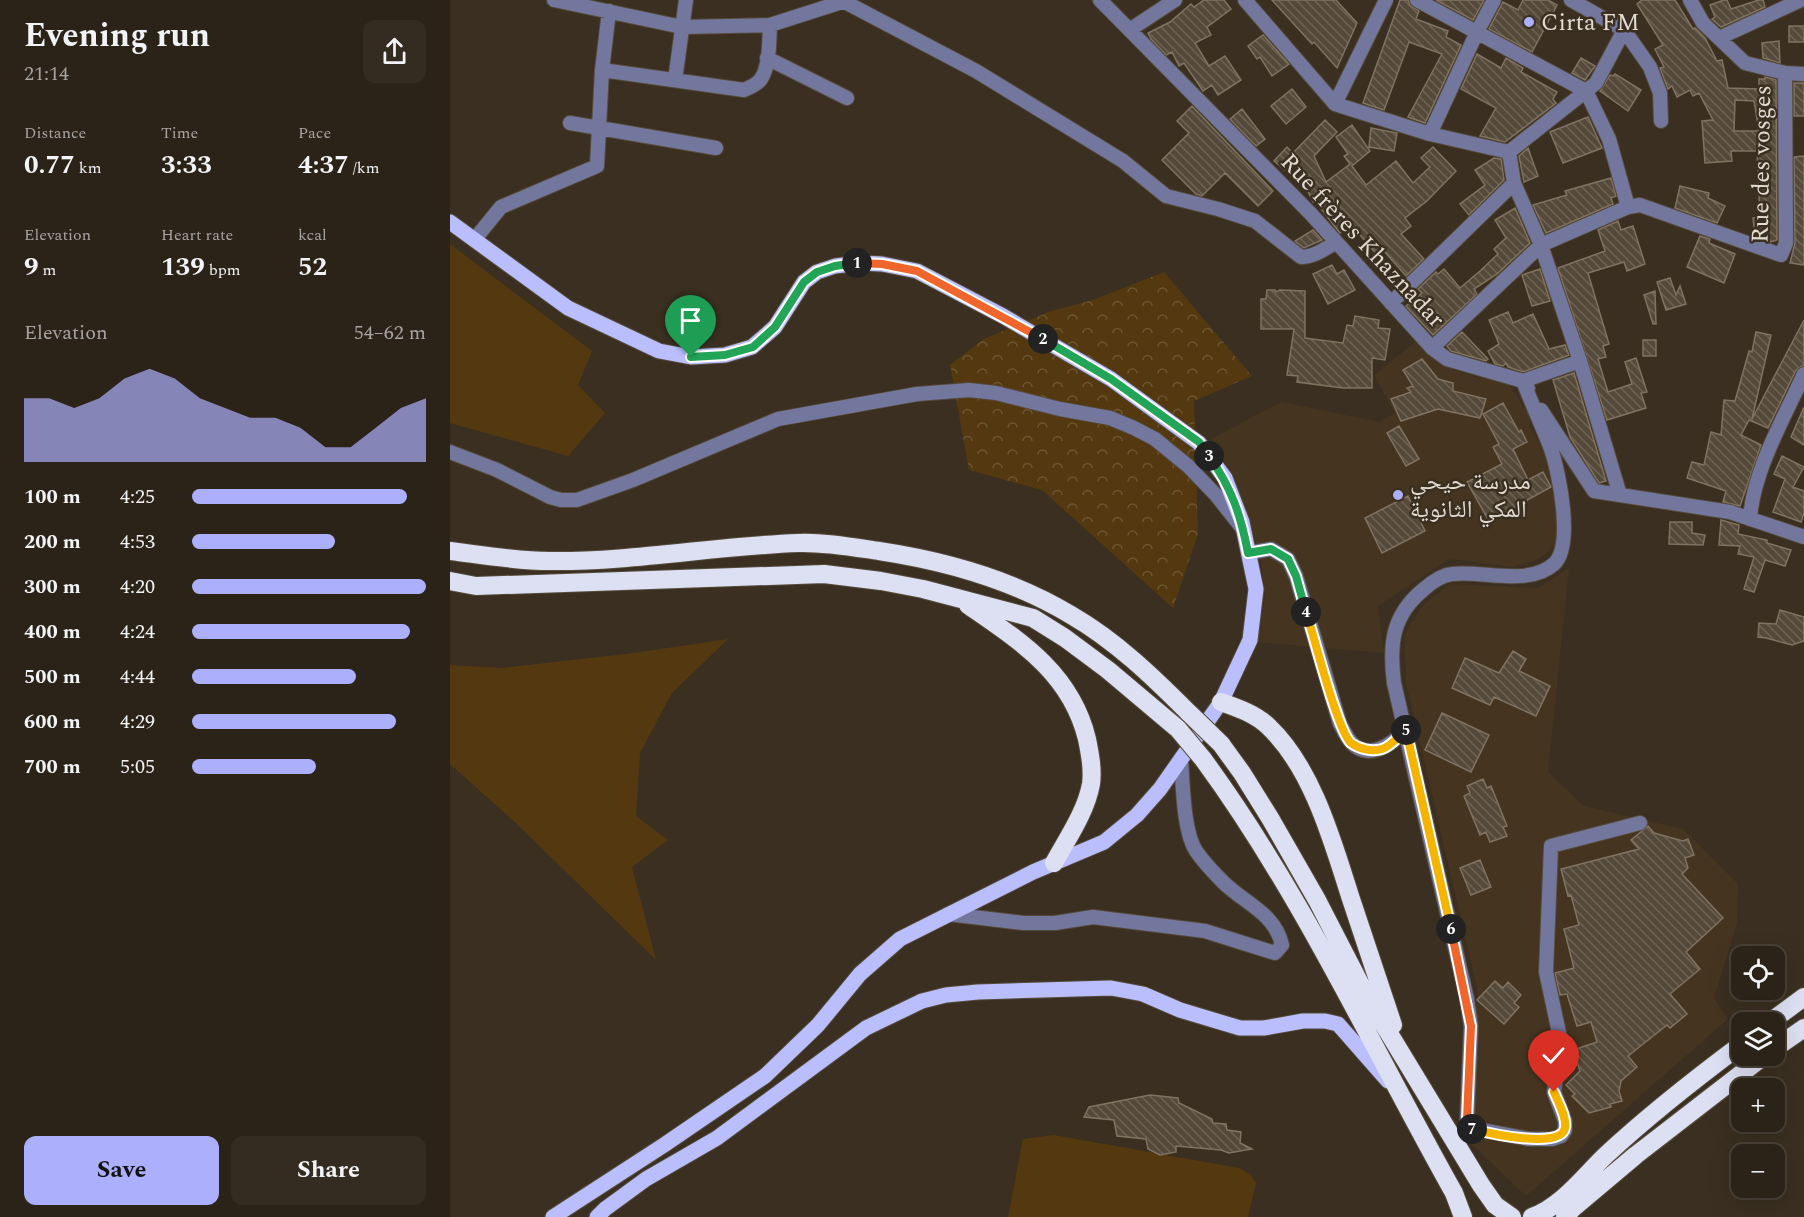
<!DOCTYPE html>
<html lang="en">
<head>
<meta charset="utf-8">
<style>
  body { margin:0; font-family:Spectral,"Noto Naskh Arabic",serif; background:#342b21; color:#f1f3f6; height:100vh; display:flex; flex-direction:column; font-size:22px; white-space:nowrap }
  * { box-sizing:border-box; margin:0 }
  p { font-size:20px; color:#a6a4a2 }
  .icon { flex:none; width:33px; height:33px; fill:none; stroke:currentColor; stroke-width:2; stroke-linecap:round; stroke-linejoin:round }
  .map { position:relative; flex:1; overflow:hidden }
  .panel { display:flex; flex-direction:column; background:#2c2318; width:450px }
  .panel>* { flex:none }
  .fabs { position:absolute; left:1281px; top:946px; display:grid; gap:12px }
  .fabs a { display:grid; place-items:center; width:54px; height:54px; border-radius:12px; background:#2c2318; box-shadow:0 6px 24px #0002,0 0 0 2px #484037; font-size:30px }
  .pin { position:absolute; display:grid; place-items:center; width:51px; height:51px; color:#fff; margin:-62px -26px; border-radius:50% 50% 50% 0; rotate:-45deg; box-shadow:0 0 6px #0007 }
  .pin .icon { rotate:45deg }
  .km { position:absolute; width:30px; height:30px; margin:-15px; border-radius:50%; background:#222; color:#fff; font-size:16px; line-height:30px; text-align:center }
  .round { display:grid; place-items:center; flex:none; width:63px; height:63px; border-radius:12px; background:#342b21 }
  .overview { display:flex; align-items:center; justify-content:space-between; height:102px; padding:0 24px }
  h1 { font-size:33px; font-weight:700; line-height:45px }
  .stats { display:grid; grid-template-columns:repeat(3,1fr); gap:9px; height:102px; padding:6px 24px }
  .stats div { display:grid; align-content:center }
  .stats b { font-size:26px; font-weight:700 }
  .stats small { font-size:16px; font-weight:400 }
  .stats p { font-size:16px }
  .chart { height:168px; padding:12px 24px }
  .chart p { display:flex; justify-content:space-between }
  .chart svg { width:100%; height:108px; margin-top:6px; fill:#acaffb; opacity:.7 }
  .action { display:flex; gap:12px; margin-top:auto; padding:12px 24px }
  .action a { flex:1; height:69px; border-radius:12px; background:#acaffb; color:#111; font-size:24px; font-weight:700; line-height:69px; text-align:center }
  .action a+a { background:#342b21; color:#f1f3f6 }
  ul { padding:0 24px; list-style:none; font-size:20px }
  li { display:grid; grid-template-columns:96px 72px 1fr; align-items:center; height:45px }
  li i { height:15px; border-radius:8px; background:#acaffb }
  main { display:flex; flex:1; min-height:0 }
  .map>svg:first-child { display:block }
</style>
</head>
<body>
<main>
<section class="panel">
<div class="overview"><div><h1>Evening run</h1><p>21:14</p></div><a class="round"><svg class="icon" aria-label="share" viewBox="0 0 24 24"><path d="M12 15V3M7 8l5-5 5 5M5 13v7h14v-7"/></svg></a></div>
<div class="stats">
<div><p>Distance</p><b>0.77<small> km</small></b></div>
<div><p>Time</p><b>3:33</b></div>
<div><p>Pace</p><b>4:37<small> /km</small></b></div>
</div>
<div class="stats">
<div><p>Elevation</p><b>9<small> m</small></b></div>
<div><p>Heart rate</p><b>139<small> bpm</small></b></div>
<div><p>kcal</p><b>52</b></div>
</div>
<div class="chart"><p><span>Elevation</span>54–62 m</p>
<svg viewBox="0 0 160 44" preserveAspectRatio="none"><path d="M0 44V18L10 18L20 22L30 18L40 10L50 6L60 10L70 18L80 22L90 26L100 26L110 30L120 38L130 38L140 30L150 22L160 18V44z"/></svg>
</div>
<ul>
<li><b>100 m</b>4:25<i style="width:92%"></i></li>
<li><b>200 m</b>4:53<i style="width:61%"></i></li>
<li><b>300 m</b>4:20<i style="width:100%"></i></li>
<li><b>400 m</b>4:24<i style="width:93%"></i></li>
<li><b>500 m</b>4:44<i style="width:70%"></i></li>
<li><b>600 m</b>4:29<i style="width:87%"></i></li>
<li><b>700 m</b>5:05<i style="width:53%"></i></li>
</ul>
<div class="action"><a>Save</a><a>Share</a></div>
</section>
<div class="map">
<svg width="1354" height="1217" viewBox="0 0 1354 1217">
  <defs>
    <pattern id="forest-crowns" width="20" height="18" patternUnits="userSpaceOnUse" patternTransform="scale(1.5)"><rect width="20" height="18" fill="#543910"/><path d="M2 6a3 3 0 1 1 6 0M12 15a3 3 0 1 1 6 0" fill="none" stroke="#6c5532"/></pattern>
    <pattern id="building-back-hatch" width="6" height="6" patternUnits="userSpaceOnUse" patternTransform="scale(1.5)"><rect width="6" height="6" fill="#554939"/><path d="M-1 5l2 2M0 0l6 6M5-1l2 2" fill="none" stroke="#6d6355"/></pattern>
  </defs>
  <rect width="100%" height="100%" fill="#3a2f20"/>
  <path fill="#453520" d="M970,338L1002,364V370L1034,379L1039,378L1048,383L1056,380L1083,420L1079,425L1096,454L1110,521L1108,539L1097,553L1084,561L1062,567L999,559L928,606L934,653L807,642L815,596L811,562L799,517L782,474L761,439L831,402L930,422L945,413L924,375Z
    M1119,568L1098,772L1134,806L1233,829L1288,884L1287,923L1264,998L1278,1019L1076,1196L1010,1133L1028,992L956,683L954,635L972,606L1000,584L1088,588Z"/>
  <path fill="url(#forest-crowns)" d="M714,272L802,376L744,401L748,534L723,608L592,490L519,470L500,365L534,339L601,311L643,300Z"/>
  <path fill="#543910" d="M0,244L142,351L128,385L155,413L118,456L0,423Z
    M278,639L222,693L190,753L186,816L218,840L182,867L206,960L68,825L0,764V665L51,668L184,653Z
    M604,1135L789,1168L800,1174L806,1183L798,1217H558L573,1139Z"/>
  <path fill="url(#building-back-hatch)" stroke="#807362" stroke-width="1.5" fill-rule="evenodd" d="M754,0H774L781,9L757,27L761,35L745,43L759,66L775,56L791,80L768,95L762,85L753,91L734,63L729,66L722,52L716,55L701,39L698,33L720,22L741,4L744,7Z
    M822,0H886L907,23L887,68L864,42L862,44Z
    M950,0H958L960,5L969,11L966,19L998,31L996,37L1011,45L975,123L958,117L992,54L959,42L934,110L913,103Z
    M986,0H1034L1023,20Z
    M1073,0H1098L1107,5L1082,52L1039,29L1053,2L1068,10Z
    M1192,0H1225L1243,29L1245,28L1255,38L1267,61L1272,60L1278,88L1309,89V79H1315V77L1326,80L1327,240L1320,242L1305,236L1303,218L1310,217L1307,151H1281L1282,161L1255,163L1252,121L1263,120L1249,93L1243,96L1240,90L1227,97L1222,86L1218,89L1210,68L1214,67L1205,49L1213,45L1187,4ZM1285,100L1304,101L1309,131H1284Z
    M1274,0H1277L1281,9L1309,0H1313L1315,7L1271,27L1262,19L1265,17L1260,5Z
    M1339,26H1354V42H1339Z
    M813,35L839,64L822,76L810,57L807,59L798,46Z
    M1329,41L1330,63L1313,58L1312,43Z
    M1027,54L1051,68L1056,58L1073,68L1071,72L1107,92L1103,99L1106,103L1055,142L1030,136L1046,108L1011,89Z
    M1131,58L1145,66L1135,80L1122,73Z
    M1165,74L1191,90L1178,111L1150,91L1160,75L1163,76Z
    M1344,83H1354V116H1344Z
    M842,89L856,107L836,124L821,106Z
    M742,106L823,191L808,206L775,173L752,196L746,194L712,160L739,133L727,121Z
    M792,109L815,139L806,146L780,119Z
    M1138,117L1152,148L1113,163L1100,132Z
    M875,120L887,132L864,156L876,182L900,164L894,156L898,154L886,137L902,125L920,151L902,166L916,185L946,161L963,183L980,167L971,158L983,147L1006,171L977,201L955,218L961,226L951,234L974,259L956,276L933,250L927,255L900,223L890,233L865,201L863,202L843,160L835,170L824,161L837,147L843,153Z
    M921,128L947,133L944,151L919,147Z
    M1078,148L1088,176L1074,182L1069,156Z
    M1354,156V265L1340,263L1345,243L1344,157Z
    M1044,158L1051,159L1054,180L1019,215L1010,204L1035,185L1025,170Z
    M1161,178L1166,196L1161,198L1163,204L1096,233L1083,205L1117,195L1115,191Z
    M1230,186L1259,193L1258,198L1275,206L1267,223L1225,208Z
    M1065,208L1080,243L1047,274L1024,289L1027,294L983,335L956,306L972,293L968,289L986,272L988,274L994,269L1010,288L1030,271L1048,254L1044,249L1056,238L1045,220Z
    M1168,221L1171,230L1183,226L1195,264L1177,271L1174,262L1138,273L1159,344L1153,346L1156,357L1148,359L1158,392L1182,384L1175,362L1186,358L1197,392L1191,393L1196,408L1157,420L1108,268L1155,251L1148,230Z
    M863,230L872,240L854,248L845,241Z
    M1250,236L1260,239L1259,243L1285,254L1274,283L1237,267Z
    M882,265L887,274L894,270L905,290L878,304L863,274Z
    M1090,269L1100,301L1082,306L1072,275Z
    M1220,278L1226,295L1230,286L1236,304L1216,310L1207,282Z
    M817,290H825L826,292L830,290L855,291V338L893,343L897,325L903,326L905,316L929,320L928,328L940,329L935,360L922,358V388H893L847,382L848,376L837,375L844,329H811V299H816Z
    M1205,291L1206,324H1203L1194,295Z
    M1058,312L1063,323L1083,314L1099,349L1115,345L1119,355L1073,372L1058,367L1056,363L1053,366L1045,364L1038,351L1049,344L1039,320Z
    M1354,320V365L1346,370L1318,428L1299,420L1291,435L1311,445L1290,506L1273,502L1276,491L1237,478L1242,462L1254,465L1261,432L1271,435L1274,400L1285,401L1299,351L1302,352L1306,332L1321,335L1302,419Z
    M1012,332L1038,359L1036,361L1001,351L997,346Z
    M1193,340H1206V356H1193Z
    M972,359L988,379L1003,383V391L1036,399L1030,418L988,409L951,421L941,399L961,392L957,388L963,386L953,370Z
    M1124,373L1156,481L1149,483L1120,437L1103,380Z
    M1053,403L1069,432L1071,430L1077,442L1063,449L1078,480L1093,472L1101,487L1039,521L1017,482L1052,464L1043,447L1049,444L1033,414Z
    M1354,407V445L1341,437Z
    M949,426L969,459L956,466L937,433Z
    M1332,456L1354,467L1343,487L1354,491V513L1351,522L1323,512L1335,479L1324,474Z
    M958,496L975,531L932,553L915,518Z
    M1271,520L1289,525L1288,534L1317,540V543L1341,550L1335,566L1315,560L1304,592L1294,589L1304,557L1288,554L1290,546L1269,545Z
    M1220,522H1242V533L1255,535L1253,545L1219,544Z
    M1330,610L1354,617V641L1342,645L1316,638L1308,637L1309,623L1326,624Z
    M1063,651L1076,659L1069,671L1100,686L1086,716L1044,697L1040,705L1002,688L1015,658L1049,673Z
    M992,713L1039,735L1021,772L975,750Z
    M1033,779L1037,788L1041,786L1057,826L1053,827L1057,836L1040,842L1036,832L1030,835L1014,796L1020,793L1017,786Z
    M1198,826L1204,833L1233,841L1238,839L1244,855L1235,858L1238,868L1232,874L1273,918L1236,952L1250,969L1220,994L1237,1014L1220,1028L1217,1025L1178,1056L1187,1067L1171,1081L1169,1091L1172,1101L1160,1104L1161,1107L1139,1113L1122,1096L1125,1094L1116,1085L1130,1071L1123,1050L1147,1042L1141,1022L1127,1026L1117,994L1110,995L1105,973L1124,968L1114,929L1129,925L1121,895L1118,896L1111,869L1189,849L1181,840Z
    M1030,860L1041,887L1021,895L1010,868Z
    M1045,981L1053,988L1058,982L1071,995L1064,1003L1069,1007L1054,1024L1027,1000Z
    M700,1095L728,1098L729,1103L762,1119L763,1123L776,1124L777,1130L791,1132L790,1143L802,1149L779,1153L771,1150L726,1146V1152L710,1155L698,1149L696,1139L667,1136L664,1120L634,1117L639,1107Z"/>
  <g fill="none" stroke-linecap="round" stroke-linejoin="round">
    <defs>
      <path id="minor" d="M104,0L232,27L320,25L398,0
        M650,0L861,214L982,348L997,359L1073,381L1078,388
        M795,0L885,104L980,134L1059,152
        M967,0L1136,91L1159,139L1178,207
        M1121,0L1174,30L1200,67L1210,93L1211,121
        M1240,0L1253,23L1295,63L1335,73L1354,74
        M393,1L526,71L673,161L716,196L768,209L805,221L851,257C864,257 875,249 886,242
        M681,29L725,0
        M1269,38L1351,0
        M317,58L397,98
        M152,70L294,90C300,87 307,85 311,79C320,65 319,42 320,25
        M225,80L236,0
        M885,104L936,0
        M120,123L266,148
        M980,134L1027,32L1044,0
        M1059,152L1146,83L1174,30
        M1064,183L1091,245L1130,361L1170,495
        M24,240L51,207L147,166L152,70L159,11
        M941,303L1064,183L1059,152
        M982,348L1091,245L1178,207L1190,205L1331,255L1336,243L1335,73
        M1130,361L1073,381C1082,404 1092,426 1101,449C1109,472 1124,546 1104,564C1078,587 1032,570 1002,574C992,575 982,582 974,589C942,615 939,644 944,683L1017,999L1021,1026L1017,1120L1021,1128L1079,1139H1102L1111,1136L1115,1130V1121L1104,1092L1111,1042L1096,972L1101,846L1190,823
        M1091,410L1144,491L1280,512L1354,537
        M0,452L47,470L100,497L111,500H127L183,480L328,419L467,394L519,390L546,393L610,409L660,418L684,428L705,439L738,466L766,495L793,529
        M1300,519C1303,471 1334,418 1354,374
        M799,553L821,549L838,559L846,576L890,724C893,729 896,736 900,741C917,762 942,745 956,729
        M498,914L573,923H605L643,917L755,931L825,953L832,945C825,913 794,903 773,882C764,873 753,861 746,851C733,831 733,783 731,760"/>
      <path id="major" d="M0,222L118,308L209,351L241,357L275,355L302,347L325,327L354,282L367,272L385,266L411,263L432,264L467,271L553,316L661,379L749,443L775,478L792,522L806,589L800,640L771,702L710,789L687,815L654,842L583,872L450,939L410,974L368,1025L315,1076L214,1145L103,1217
        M147,1217L155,1209L196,1179L267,1138L416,1028L472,1001L496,995L528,992L661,988L693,994L730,1010L790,1028H814L853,1021H875L888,1024L938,1081"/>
      <path id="highway" d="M0,551C32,555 66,561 99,561C182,562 265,546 348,543C374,542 402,547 429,551C495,561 563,580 621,615C666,641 703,677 739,713
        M0,581L26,586L374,574L431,581L473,589L583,618L615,638L658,670L728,729
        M518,605C570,641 621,673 637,739C640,754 643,769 641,784C636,812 617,839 604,863
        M771,702C788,708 806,714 819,727C863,769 883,843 901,899C915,941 929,983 943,1025
        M771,744L792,773L820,818L867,900L917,997L1031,1185L1045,1205L1062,1217
        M753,759C852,894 922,1047 1004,1193L1013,1217
        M1319,1023L1354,997
        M1324,1049L1354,1028
        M1082,1217C1112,1206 1133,1177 1156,1155C1198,1116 1245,1079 1292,1044
        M1115,1217L1123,1208L1186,1155L1314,1056"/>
    </defs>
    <use href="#minor" stroke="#554b3c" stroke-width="16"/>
    <use href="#major" stroke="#554b3c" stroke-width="17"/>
    <use href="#highway" stroke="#554b3c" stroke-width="20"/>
    <use href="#minor" stroke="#74779d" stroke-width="14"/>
    <use href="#major" stroke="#babefd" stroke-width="15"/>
    <use href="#highway" stroke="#dddff2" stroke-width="18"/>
    <defs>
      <path id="highway-bridge" d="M739,713L771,744
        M728,729L753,759"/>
    </defs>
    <use href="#highway-bridge" stroke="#554b3c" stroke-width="20" stroke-linecap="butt"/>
    <use href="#highway-bridge" stroke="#dddff2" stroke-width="18"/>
  </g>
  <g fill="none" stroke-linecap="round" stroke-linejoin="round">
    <defs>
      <path id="split-1" d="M241,357L275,355L303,347L325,327L354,282L367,272L385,266L407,263"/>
      <path id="split-2" d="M407,263L432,264L467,271L593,339"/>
      <path id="split-3" d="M593,339L661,379L749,442L759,456"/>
      <path id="split-4" d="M759,456C781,487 791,515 798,553L821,549L838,559L846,576L856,612"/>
      <path id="split-5" d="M856,612C864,635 887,730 901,743C909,749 922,752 932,749C942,746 950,734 956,730"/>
      <path id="split-6" d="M956,730L1001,929"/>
      <path id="split-7" d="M1001,929L1021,1026L1017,1120L1022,1129"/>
      <path id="split-8" d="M1022,1129C1038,1133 1111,1150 1115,1128C1117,1117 1108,1102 1104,1092"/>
    </defs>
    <use href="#split-1" stroke="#fff" stroke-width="12"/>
    <use href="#split-2" stroke="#fff" stroke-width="12"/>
    <use href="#split-3" stroke="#fff" stroke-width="12"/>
    <use href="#split-4" stroke="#fff" stroke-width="12"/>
    <use href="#split-5" stroke="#fff" stroke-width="12"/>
    <use href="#split-6" stroke="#fff" stroke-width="12"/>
    <use href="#split-7" stroke="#fff" stroke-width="12"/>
    <use href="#split-8" stroke="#fff" stroke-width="12"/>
    <use href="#split-1" stroke="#22a559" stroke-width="8"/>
    <use href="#split-2" stroke="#f0652b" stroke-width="8"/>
    <use href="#split-3" stroke="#22a559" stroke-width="8"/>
    <use href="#split-4" stroke="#22a559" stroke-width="8"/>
    <use href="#split-5" stroke="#f5b400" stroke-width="8"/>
    <use href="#split-6" stroke="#f5b400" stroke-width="8"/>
    <use href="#split-7" stroke="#f0652b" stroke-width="8"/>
    <use href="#split-8" stroke="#f5b400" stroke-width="8"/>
  </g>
  <g fill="#acaffb" stroke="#3a2f20" stroke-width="2">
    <circle cx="1079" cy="22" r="6"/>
    <circle cx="948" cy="495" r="6"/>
  </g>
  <g text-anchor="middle" stroke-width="5" stroke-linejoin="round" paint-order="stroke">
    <g font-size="24" fill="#e3dbd2" stroke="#3a2f20" text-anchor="start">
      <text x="1091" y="30">Cirta FM</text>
      <text x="960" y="489">مدرسة حيحي<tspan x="960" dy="28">المكي الثانوية</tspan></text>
    </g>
    <g font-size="24" fill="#e3dbd2" stroke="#3a2f20">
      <text transform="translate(1311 164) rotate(-89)" y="8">Rue des vosges</text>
      <text transform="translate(913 240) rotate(47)" y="8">Rue frères Khaznadar</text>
    </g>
  </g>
</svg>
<div class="fabs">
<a><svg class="icon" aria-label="locate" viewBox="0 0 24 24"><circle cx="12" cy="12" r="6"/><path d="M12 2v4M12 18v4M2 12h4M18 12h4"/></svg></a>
<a><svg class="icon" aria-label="layers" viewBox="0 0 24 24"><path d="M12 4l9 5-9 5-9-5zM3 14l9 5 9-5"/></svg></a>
<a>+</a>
<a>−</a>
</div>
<div class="pin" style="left:241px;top:357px;background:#1e9e55"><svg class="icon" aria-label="arrive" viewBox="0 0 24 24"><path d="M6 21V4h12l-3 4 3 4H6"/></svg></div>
<div class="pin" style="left:1104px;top:1092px;background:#d93025"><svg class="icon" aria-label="check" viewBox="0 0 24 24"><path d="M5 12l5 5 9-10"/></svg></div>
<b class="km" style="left:407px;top:263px">1</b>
<b class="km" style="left:593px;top:339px">2</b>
<b class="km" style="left:759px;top:456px">3</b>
<b class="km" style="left:856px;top:612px">4</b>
<b class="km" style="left:956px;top:730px">5</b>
<b class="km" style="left:1001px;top:929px">6</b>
<b class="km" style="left:1022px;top:1129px">7</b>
</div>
</main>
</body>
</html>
